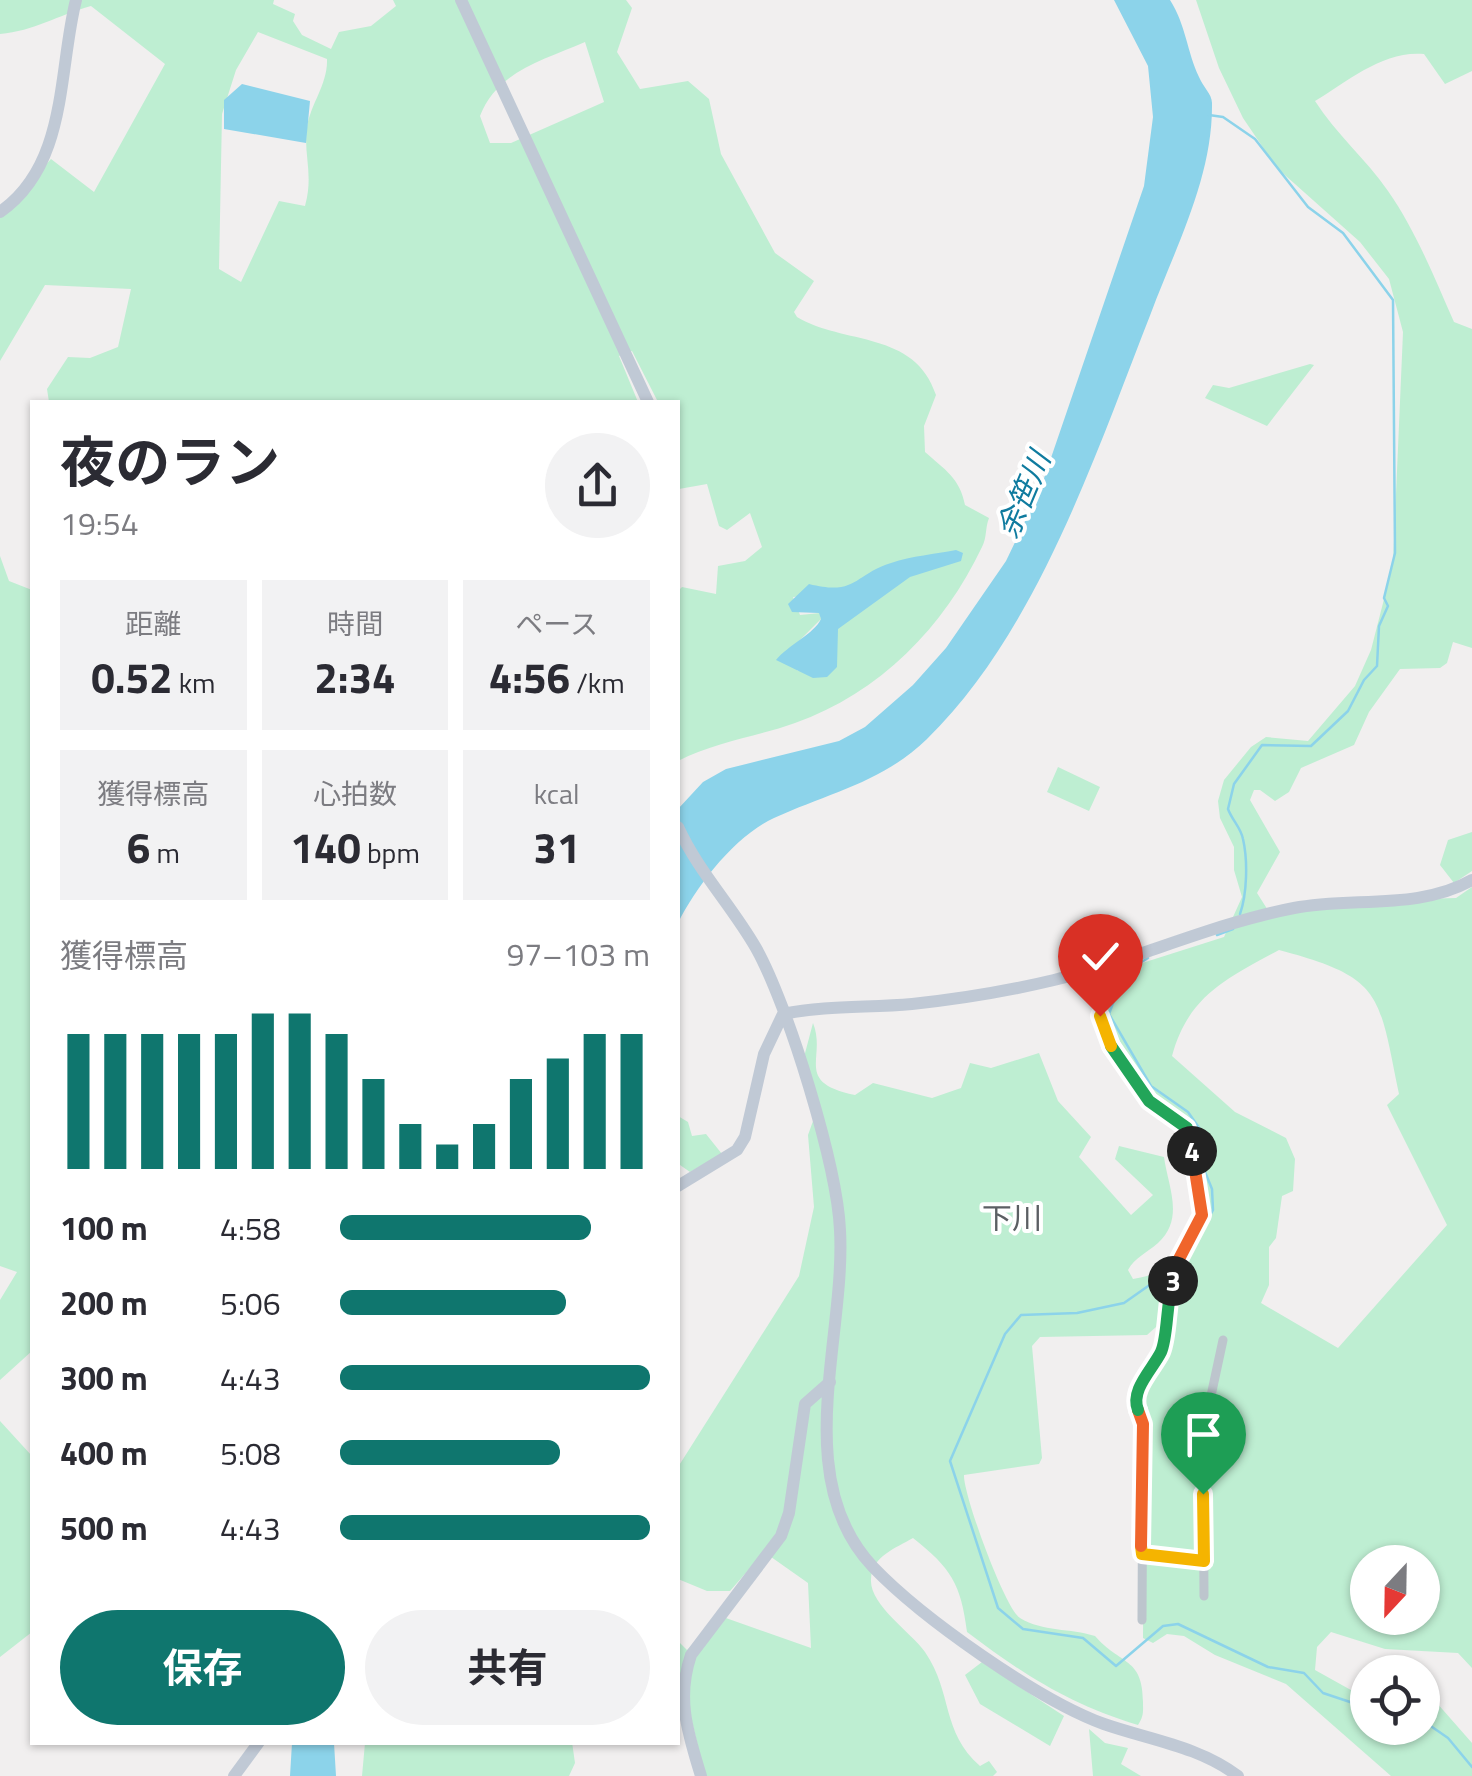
<!DOCTYPE html>
<html lang="ja">
<head>
<meta charset="utf-8">
<style>
  body { margin:0; font-family:"Titillium Web","Noto Sans JP",sans-serif; background:#f2f2f3; color:#2b2b33; height:100vh; display:flex; flex-direction:column; font-size:38px; white-space:nowrap }
  * { box-sizing:border-box; margin:0 }
  p { font-size:32px; color:#7c7c81 }
  .icon { flex:none; width:55px; height:55px; fill:none; stroke:currentColor; stroke-width:2; stroke-linecap:round; stroke-linejoin:round }
  .map { position:relative; flex:1; overflow:hidden }
  .drawer { position:absolute; left:30px; top:400px; width:650px; height:1345px; display:flex; flex-direction:column; background:#fff; border-radius:0px; box-shadow:0 2px 8px #0004 }
  .drawer>* { flex:none }
  .needle { width:65px; rotate:202deg }
  .tools { position:absolute; left:1350px; top:1545px; display:grid; gap:20px }
  .tools a { display:grid; place-items:center; width:90px; height:90px; border-radius:50%; background:#fff; box-shadow:0 2px 8px #0004; font-size:50px }
  .pin { position:absolute; display:grid; place-items:center; width:85px; height:85px; color:#fff; margin:-102px -42px; border-radius:50% 50% 50% 0; rotate:-45deg; box-shadow:0 0 10px #0007 }
  .pin .icon { rotate:45deg }
  .km { position:absolute; width:50px; height:50px; margin:-25px; border-radius:50%; background:#222; color:#fff; font-size:28px; line-height:50px; text-align:center }
  .round { display:grid; place-items:center; flex:none; width:105px; height:105px; border-radius:52px; background:#f2f2f3 }
  .head { display:flex; align-items:center; justify-content:space-between; height:170px; padding:0 30px }
  h1 { font-size:55px; font-weight:700; line-height:75px }
  .metrics { display:grid; grid-template-columns:repeat(3,1fr); gap:15px; height:170px; padding:10px 30px }
  .metrics div { display:grid; align-content:center; border-radius:0px; background:#f2f2f3; text-align:center }
  .metrics b { font-size:42px; font-weight:700 }
  .metrics small { font-size:28px; font-weight:400 }
  .metrics p { font-size:28px }
  .chart { height:280px; padding:20px 30px }
  .chart p { display:flex; justify-content:space-between }
  .chart svg { width:100%; height:180px; margin-top:10px; stroke:#0f766e; stroke-width:6 }
  .primary-button { display:flex; gap:20px; margin-top:auto; padding:20px 30px }
  .primary-button a { flex:1; height:115px; border-radius:60px; background:#0f766e; color:#fff; font-size:40px; font-weight:700; line-height:115px; text-align:center }
  .primary-button a+a { background:#f2f2f3; color:#2b2b33 }
  ul { padding:0 30px; list-style:none; font-size:32px }
  li { display:grid; grid-template-columns:160px 120px 1fr; align-items:center; height:75px }
  li i { height:25px; border-radius:12px; background:#0f766e }
  .map>svg:first-child { display:block }
</style>
</head>
<body>
<div class="map">
<svg width="1472" height="1776" viewBox="0 0 1472 1776">
  <rect width="100%" height="100%" fill="#f1efef"/>
  <path fill="#beeed2" fill-rule="evenodd" d="M0,0H274L273,4L295,14L293,21L302,35L331,49L339,32L371,26L396,6L393,0H626L632,8L617,52L640,89L688,81L709,99L721,154L775,253L814,281L794,312L797,317C843,345 915,330 936,395L924,426L925,452C944,469 960,478 965,505L989,518C985,528 987,538 982,547C944,627 880,693 795,723C756,737 715,742 678,761L679,590L682,587L716,594L718,566L745,561L762,547L750,513L727,530L719,526L707,484L679,489L678,402H658L632,351L619,356L638,402H49L47,389L68,357L90,358L118,347L131,289L45,285L0,361V214L51,159L94,192L165,64L91,6C58,15 34,31 0,34ZM258,32L327,59C328,84 311,103 307,127C303,154 314,174 305,206L279,201L241,282L219,269L222,114L236,70ZM585,42L604,102L511,143H490L480,116C497,71 544,60 585,42ZM854,593L833,635L798,671L793,665L794,646L821,619L820,613L800,615L793,597Z
    M1196,0H1472V71L1445,84L1424,54C1384,50 1348,81 1315,101C1336,134 1366,159 1388,191C1416,231 1434,277 1454,322L1472,329V648L1453,642L1447,663L1440,668L1400,669L1369,712L1354,745L1301,768L1289,792L1275,801L1260,790H1254L1250,800L1280,852L1257,893L1271,915L1386,900L1456,898L1472,887V1668L1458,1653L1385,1649L1331,1632L1317,1647L1315,1670L1367,1699L1368,1728H1422L1423,1701L1436,1702L1472,1743V1776H1391L1286,1684L1215,1655L1184,1636L1167,1634L1153,1643L1143,1638L1144,1417L1140,1402L1166,1349L1167,1327H1156L1147,1335L1040,1337L1032,1346L1042,1458L1039,1464L964,1475C963,1494 1005,1609 1020,1618C1043,1632 1070,1628 1095,1636C1120,1665 1143,1657 1143,1702C1143,1712 1144,1716 1138,1725C1069,1704 1024,1675 967,1632C961,1584 951,1568 913,1538C896,1548 872,1556 871,1579C869,1605 911,1632 925,1652C953,1693 941,1732 980,1766L989,1761L997,1772L993,1776H705L685,1692L678,1691V1641L687,1650L723,1617L811,1648L808,1583L764,1552L730,1591H707L678,1579V1467L799,1276L814,1207L808,1135L817,1110L804,1057L813,1023C827,1058 793,1082 855,1095L873,1083L932,1098L961,1088L970,1063L991,1068L1039,1053L1058,1101L1091,1137L1079,1157L1131,1215L1153,1195L1115,1159L1119,1146L1164,1157C1168,1187 1185,1218 1158,1243C1147,1253 1135,1257 1128,1270L1133,1279C1225,1263 1204,1196 1195,1130C1182,1117 1165,1109 1152,1096C1118,1063 1094,1018 1114,972L1224,937L1242,897L1234,870V847L1220,818L1218,801L1224,780L1251,747L1266,737L1308,741L1355,686L1371,650L1393,564L1403,332L1389,279L1360,242L1277,168L1243,118L1219,68ZM1279,950C1384,978 1378,993 1399,1094L1387,1105L1447,1225L1338,1348L1261,1303L1269,1285V1247L1276,1238L1282,1196L1293,1191L1295,1159L1286,1138L1235,1112L1172,1056C1188,996 1227,978 1279,950ZM1368,1562H1422V1618H1368Z
    M1310,364L1314,365L1267,426L1205,398L1213,385L1229,388Z
    M0,556L9,581L32,590V1351L0,1380V1300L17,1272L0,1266Z
    M1058,767L1100,787L1089,811L1047,792Z
    M1472,832V871L1454,883L1440,865L1448,840Z
    M678,1116L688,1122L692,1136L706,1134L722,1154L690,1172L680,1165Z
    M0,1421L32,1456V1632L0,1657Z
    M982,1662L1064,1716L1050,1746L980,1704L965,1675Z
    M1089,1729L1105,1743L1128,1748L1121,1764L1141,1776H1093Z
    M572,1742L575,1763L569,1776H362L365,1743Z"/>
  <path fill="#8cd3ea" d="M1114,0H1170C1186,25 1187,52 1199,77C1203,87 1212,94 1212,103C1213,177 1176,246 1151,313C1096,453 1037,632 927,739C883,782 829,793 774,818C735,836 697,885 678,923V809L703,782L726,769L839,741L865,727L913,685L946,648L1006,561L1040,490L1144,186L1153,117L1148,66Z
    M242,84L310,101L306,143L224,129V100Z
    M956,550L963,553L961,561L910,577L838,629L837,667L827,677L813,678L776,660C787,646 815,633 821,619L819,613L792,612L788,604L809,584C857,596 853,575 891,563C912,556 935,554 956,550Z
    M292,1743H334L336,1776H290Z"/>
  <g fill="none" stroke-linecap="round" stroke-linejoin="round">
    <path stroke="#8cd3ea" stroke-width="2.5" d="M1209,115L1223,117L1255,139L1308,207L1343,233L1393,300L1395,553L1384,598L1388,606L1379,626L1377,666L1364,680L1348,711L1311,746L1262,745L1234,784L1228,809C1232,820 1241,828 1243,839C1248,861 1247,894 1240,914
      M1217,935L1233,929
      M1148,958L1124,973L1109,1014L1151,1086L1188,1112L1202,1132L1203,1167L1212,1189L1213,1210L1188,1257
      M1178,1265L1124,1303L1077,1313L1021,1315L1005,1334L950,1461L998,1608L1023,1629L1083,1638L1116,1666L1163,1626L1178,1624L1268,1667L1304,1673L1323,1693L1368,1708
      M1422,1720L1448,1738L1472,1767"/>
    <path stroke="#bdc5cd" stroke-width="9" d="M1108,965L1099,1016L1105,1036L1137,1087L1187,1128L1202,1206L1167,1301L1161,1352L1134,1400L1143,1424L1142,1620
      M1141,1554L1204,1561
      M1204,1596L1203,1433L1223,1340"/>
    <path stroke="#c0c9d5" stroke-width="12" d="M461,0L648,402
      M0,212C68,165 58,71 76,0
      M678,827C698,871 732,906 756,948C788,1005 837,1165 840,1230C846,1338 789,1478 873,1567C922,1618 1038,1700 1104,1724C1150,1740 1198,1746 1238,1776
      M678,1186L737,1150L745,1137L764,1054L783,1014C827,1005 868,1008 912,1004C959,999 1008,991 1054,980C1136,960 1211,924 1294,908C1352,897 1420,910 1472,880
      M234,1776L259,1742
      M701,1776C688,1733 676,1699 691,1655L781,1536L789,1513L805,1404L830,1382"/>
  </g>
  <g fill="none" stroke-linecap="round" stroke-linejoin="round">
    <defs>
      <path id="split-1" d="M1141,1546L1142,1554L1204,1561L1203,1494"/>
      <path id="split-2" d="M1138,1410L1143,1424L1141,1546"/>
      <path id="split-3" d="M1138,1410C1130,1390 1152,1370 1161,1352C1168,1336 1166,1304 1173,1281"/>
      <path id="split-4" d="M1173,1281L1179,1259L1202,1215L1192,1151"/>
      <path id="split-5" d="M1111,1046L1149,1101L1187,1128L1192,1151"/>
      <path id="split-6" d="M1100,1016L1111,1046"/>
    </defs>
    <use href="#split-1" stroke="#fff" stroke-width="20"/>
    <use href="#split-2" stroke="#fff" stroke-width="20"/>
    <use href="#split-3" stroke="#fff" stroke-width="20"/>
    <use href="#split-4" stroke="#fff" stroke-width="20"/>
    <use href="#split-5" stroke="#fff" stroke-width="20"/>
    <use href="#split-6" stroke="#fff" stroke-width="20"/>
    <use href="#split-1" stroke="#f5b400" stroke-width="12"/>
    <use href="#split-2" stroke="#f0652b" stroke-width="12"/>
    <use href="#split-3" stroke="#22a559" stroke-width="12"/>
    <use href="#split-4" stroke="#f0652b" stroke-width="12"/>
    <use href="#split-5" stroke="#22a559" stroke-width="12"/>
    <use href="#split-6" stroke="#f5b400" stroke-width="12"/>
  </g>
  <g text-anchor="middle" stroke-width="8" stroke-linejoin="round" paint-order="stroke">
    <g font-size="30" font-style="italic" fill="#0f7b9f" stroke="#fff">
      <text transform="translate(1024 495) rotate(-67)" y="10">余笹川</text>
    </g>
    <g font-size="30" fill="#5b5f63" stroke="#fff">
      <text x="1012" y="1229">下川</text>
    </g>
  </g>
</svg>
<div class="tools">
<a><svg class="needle" viewBox="-14 -14 28 28"><path d="M0-13l5 13h-10z" fill="#e53935"/><path d="M0 13l5-13h-10z" fill="#7c7c81"/></svg></a>
<a><svg class="icon" aria-label="locate" viewBox="0 0 24 24"><circle cx="12" cy="12" r="6"/><path d="M12 2v4M12 18v4M2 12h4M18 12h4"/></svg></a>
</div>
<div class="pin" style="left:1203px;top:1494px;background:#1e9e55"><svg class="icon" aria-label="arrive" viewBox="0 0 24 24"><path d="M6 21V4h12l-3 4 3 4H6"/></svg></div>
<div class="pin" style="left:1100px;top:1016px;background:#d93025"><svg class="icon" aria-label="check" viewBox="0 0 24 24"><path d="M5 12l5 5 9-10"/></svg></div>
<b class="km" style="left:1173px;top:1281px">3</b>
<b class="km" style="left:1192px;top:1151px">4</b>
<section class="drawer">
<div class="head"><div><h1>夜のラン</h1><p>19:54</p></div><a class="round"><svg class="icon" aria-label="share" viewBox="0 0 24 24"><path d="M12 15V3M7 8l5-5 5 5M5 13v7h14v-7"/></svg></a></div>
<div class="metrics">
<div><p>距離</p><b>0.52<small> km</small></b></div>
<div><p>時間</p><b>2:34</b></div>
<div><p>ペース</p><b>4:56<small> /km</small></b></div>
</div>
<div class="metrics">
<div><p>獲得標高</p><b>6<small> m</small></b></div>
<div><p>心拍数</p><b>140<small> bpm</small></b></div>
<div><p>kcal</p><b>31</b></div>
</div>
<div class="chart"><p><span>獲得標高</span>97–103 m</p>
<svg viewBox="0 0 160 44" preserveAspectRatio="none"><path d="M5 44V11M15 44V11M25 44V11M35 44V11M45 44V11M55 44V6M65 44V6M75 44V11M85 44V22M95 44V33M105 44V38M115 44V33M125 44V22M135 44V17M145 44V11M155 44V11"/></svg>
</div>
<ul>
<li><b>100 m</b>4:58<i style="width:81%"></i></li>
<li><b>200 m</b>5:06<i style="width:73%"></i></li>
<li><b>300 m</b>4:43<i style="width:100%"></i></li>
<li><b>400 m</b>5:08<i style="width:71%"></i></li>
<li><b>500 m</b>4:43<i style="width:100%"></i></li>
</ul>
<div class="primary-button"><a>保存</a><a>共有</a></div>
</section>
</div>
</body>
</html>
